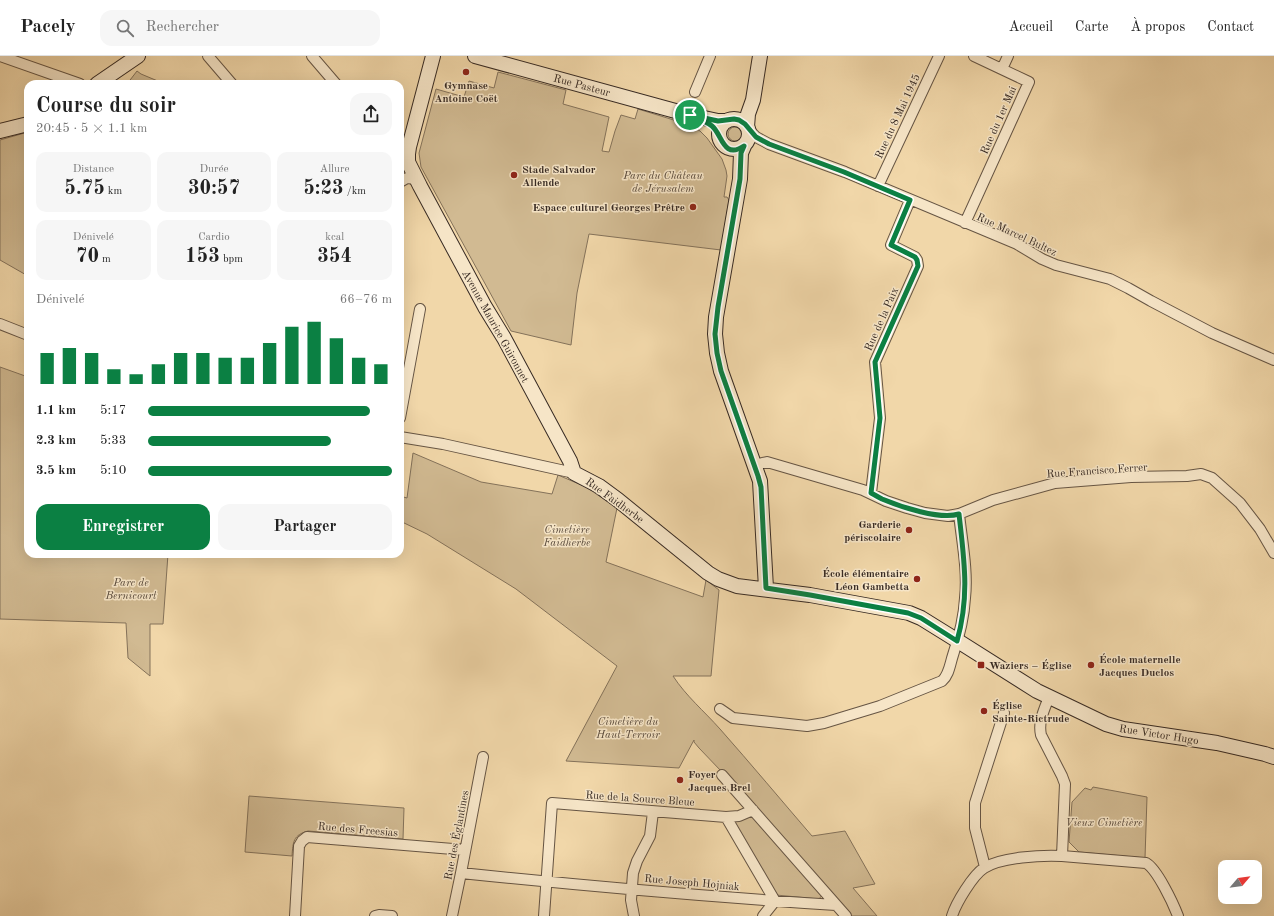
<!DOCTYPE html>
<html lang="fr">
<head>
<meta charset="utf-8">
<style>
  body { margin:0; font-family:"Old Standard TT",serif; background:#f6f6f6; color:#222; height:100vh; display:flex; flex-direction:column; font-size:15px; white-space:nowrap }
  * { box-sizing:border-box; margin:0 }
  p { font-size:13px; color:#767676 }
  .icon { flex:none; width:22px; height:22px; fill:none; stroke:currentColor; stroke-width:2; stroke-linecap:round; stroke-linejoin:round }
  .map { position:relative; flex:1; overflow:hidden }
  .side { position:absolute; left:24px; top:24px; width:380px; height:478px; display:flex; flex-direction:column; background:#fff; border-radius:12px; box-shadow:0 4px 16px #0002 }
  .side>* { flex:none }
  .needle { width:26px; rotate:61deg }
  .tools { position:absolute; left:1218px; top:804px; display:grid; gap:8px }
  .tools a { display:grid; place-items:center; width:44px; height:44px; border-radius:8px; background:#fff; box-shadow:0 4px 16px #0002; font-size:20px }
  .pin { position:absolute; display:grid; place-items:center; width:34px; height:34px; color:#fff; margin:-17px; border:2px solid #fff; border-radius:50%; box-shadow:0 1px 4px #0007 }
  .round { display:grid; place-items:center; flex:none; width:42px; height:42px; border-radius:12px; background:#f6f6f6 }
  .head { display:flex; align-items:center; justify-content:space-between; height:68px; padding:0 12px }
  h1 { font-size:22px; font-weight:700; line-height:30px }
  .stats { display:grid; grid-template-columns:repeat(3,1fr); gap:6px; height:68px; padding:4px 12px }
  .stats div { display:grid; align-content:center; border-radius:10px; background:#f6f6f6; text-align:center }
  .stats b { font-size:20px; font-weight:700 }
  .stats small { font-size:11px; font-weight:400 }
  .stats p { font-size:11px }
  .chart { height:112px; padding:8px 12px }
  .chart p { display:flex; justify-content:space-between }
  .chart svg { width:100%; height:72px; margin-top:4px; stroke:#0b8043; stroke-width:6 }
  .primary-button { display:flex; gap:8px; margin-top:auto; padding:8px 12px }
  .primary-button a { flex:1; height:46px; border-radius:12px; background:#0b8043; color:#fff; font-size:16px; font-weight:700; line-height:46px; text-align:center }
  .primary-button a+a { background:#f6f6f6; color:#222 }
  ul { padding:0 12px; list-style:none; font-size:13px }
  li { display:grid; grid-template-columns:64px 48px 1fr; align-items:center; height:30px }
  li i { height:10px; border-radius:5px; background:#0b8043 }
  header { display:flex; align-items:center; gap:24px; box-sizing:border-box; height:56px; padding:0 20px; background:#fff; border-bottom:1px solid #e0e0e0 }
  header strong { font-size:19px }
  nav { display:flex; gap:22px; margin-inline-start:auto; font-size:14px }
  .search { width:280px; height:36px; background:#f6f6f6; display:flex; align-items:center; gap:10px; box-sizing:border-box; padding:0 14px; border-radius:12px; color:#767676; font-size:15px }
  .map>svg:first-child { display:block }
</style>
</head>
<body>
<header>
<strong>Pacely</strong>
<div class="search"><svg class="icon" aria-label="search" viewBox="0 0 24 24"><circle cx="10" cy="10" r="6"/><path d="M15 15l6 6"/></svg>Rechercher</div>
<nav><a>Accueil</a><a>Carte</a><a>À propos</a><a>Contact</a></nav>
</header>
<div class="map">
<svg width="1274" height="860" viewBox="0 0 1274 860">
  <rect width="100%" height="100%" fill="#f1d7a9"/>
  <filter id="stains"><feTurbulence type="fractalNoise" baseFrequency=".005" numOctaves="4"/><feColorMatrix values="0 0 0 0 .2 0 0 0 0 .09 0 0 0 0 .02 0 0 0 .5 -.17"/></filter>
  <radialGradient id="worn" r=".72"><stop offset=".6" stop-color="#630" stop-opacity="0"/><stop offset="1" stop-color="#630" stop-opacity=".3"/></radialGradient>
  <path fill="#d1ba92" stroke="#84725a" d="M137,15L141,18L165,28H127Z
    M498,16L566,34L563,48L609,61L602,95L609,96L615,75L621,59L635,63L638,53L690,69L700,75L707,82L722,103L726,114L727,120L724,141H727L729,144L721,194L589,178L577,237L571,289L511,275L421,111L419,97L436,33L464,41L469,25L494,32Z
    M728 78a7 7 0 1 1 14 0a7 7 0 1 1-14 0Z
    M28,76V220L0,204V84Z
    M0,311L28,321V498H168L163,568H150V620L128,602L126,567L0,563Z
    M413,397L481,426L552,438L558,419L586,431L617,452L606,506L703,541L706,524L719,534L711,620H673C686,640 704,655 720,673C751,708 781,744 812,780L845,775L875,828L853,832L877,860H851L744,739L699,692L694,686V684L679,712L566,705L617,610L516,533L427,478L400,465V440L407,442Z
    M1093,731L1147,741L1145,802L1079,796L1069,786L1072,746L1085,732L1091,734Z
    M249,740L404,752L403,783L308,775C293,779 293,786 292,800L245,796Z
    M752,757L823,838L819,843L776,839L732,764Z"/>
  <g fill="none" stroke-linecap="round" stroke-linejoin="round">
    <defs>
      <path id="street" d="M0,0L80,28
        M208,0L232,28
        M312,0L336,28
        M1002,13L1008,0
        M695,36L710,0
        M748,73L756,81L769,88L845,116L1017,188L1042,203L1056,209L1110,223L1128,232L1151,245L1212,277L1274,304
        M400,126L407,122L416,123
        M878,130L939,0
        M965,167L1029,26L974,0
        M0,268L28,279
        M400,362L420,253
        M400,381L443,388L574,417
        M754,409L767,406L863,434L886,445L907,452L925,457L948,460L959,458L993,444L1055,427L1131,421L1187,420L1201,418L1212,422L1240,447L1260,473L1274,497
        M871,437L880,362L875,306L918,210L917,204L915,201L891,189L910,144
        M720,653L733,662L807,670L824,667L880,650L942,625C949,619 950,608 953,599C959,581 964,561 965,542C968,515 962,486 959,458
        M722,719L846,860
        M726,761L775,845L763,860
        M1062,800L1146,807C1157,813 1173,847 1178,860
        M985,811L975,772V747L1004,657
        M461,817C586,830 711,841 836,849
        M295,860L299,790L302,785L307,781L465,794
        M375,860L379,859L392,860
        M452,860L461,817L483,701
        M544,860L552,747L726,761L739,760L753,754
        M634,860L631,844L633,817L637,805L650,780L653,756
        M952,860C956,847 973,819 984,812C1001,801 1042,799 1062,800L1065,728L1062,720L1041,679C1038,666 1044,654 1049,641"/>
      <path id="secondary" d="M433,0L409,91L408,98V106L420,130L485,251L504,282L570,405L574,417L599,430L618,444L708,517L718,523L737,530L810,539L909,557L921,562L950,580L1037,635L1106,668L1123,673L1217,687L1265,698L1274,701
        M475,0L690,59L718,65H727
        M97,28L138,0
        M719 78a15 15 0 1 1 30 0a15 15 0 1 1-30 0Z
        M747,71L748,58L753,44L760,0
        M0,75L28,68
        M744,90L741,97L740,123L716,261L715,278L717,297L721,315L760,425L766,532"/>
    </defs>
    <use href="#street" stroke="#654" stroke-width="12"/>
    <use href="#secondary" stroke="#372a23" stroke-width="16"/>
    <use href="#street" stroke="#f6e5c7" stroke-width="10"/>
    <use href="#secondary" stroke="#f6e5c7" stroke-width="14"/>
  </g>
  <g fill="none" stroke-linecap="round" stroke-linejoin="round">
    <defs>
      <path id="route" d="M690,59L718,65L734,63L739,64L745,68L756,81L769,88L844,116L910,144L891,189L915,201L917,204L918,210L875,306L880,362L871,437C875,439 878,441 882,443C901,451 940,464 959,458C964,503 970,540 957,585L921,562L908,557L810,539L766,532L761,431L758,420L721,315L717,297L715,278L718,251L740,123L741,97L744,90C723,104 722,78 712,70C706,65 697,62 690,59Z"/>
    </defs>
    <use href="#route" stroke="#fff" stroke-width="8"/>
    <use href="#route" stroke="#0b8043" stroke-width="5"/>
  </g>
  <g fill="#8f2418" stroke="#f6e5c7" stroke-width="1.5">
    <circle cx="466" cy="16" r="4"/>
    <circle cx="514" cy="119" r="4"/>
    <circle cx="693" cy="151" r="4"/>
    <circle cx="909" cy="474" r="4"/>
    <circle cx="917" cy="523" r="4"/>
    <rect x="977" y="605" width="8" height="8" rx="2"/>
    <circle cx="1091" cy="609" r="4"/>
    <circle cx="984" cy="655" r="4"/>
    <circle cx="680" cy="724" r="4"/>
  </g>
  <g text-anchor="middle" stroke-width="3" stroke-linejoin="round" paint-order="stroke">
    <g font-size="11" font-weight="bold" fill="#372a23" stroke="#f6e5c7" text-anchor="start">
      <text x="466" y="33" text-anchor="middle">Gymnase<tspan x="466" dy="13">Antoine Coët</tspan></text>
      <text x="522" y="117">Stade Salvador<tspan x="522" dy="13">Allende</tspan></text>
      <text x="685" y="155" text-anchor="end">Espace culturel Georges Prêtre</text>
      <text x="901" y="472" text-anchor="end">Garderie<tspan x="901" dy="13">périscolaire</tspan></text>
      <text x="909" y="521" text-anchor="end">École élémentaire<tspan x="909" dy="13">Léon Gambetta</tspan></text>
      <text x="1099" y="607">École maternelle<tspan x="1099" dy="13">Jacques Duclos</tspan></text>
      <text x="989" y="613">Waziers – Église</text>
      <text x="992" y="653">Église<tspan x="992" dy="13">Sainte-Rictrude</tspan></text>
      <text x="688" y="722">Foyer<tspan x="688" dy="13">Jacques Brel</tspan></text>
    </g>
    <g font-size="11" fill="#372a23" stroke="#f6e5c7">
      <text transform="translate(582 29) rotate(15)" y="4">Rue Pasteur</text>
      <text transform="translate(897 60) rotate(-65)" y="4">Rue du 8 Mai 1945</text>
      <text transform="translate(998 64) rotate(-66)" y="4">Rue du 1er Mai</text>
      <text transform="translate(1017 178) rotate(25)" y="4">Rue Marcel Bultez</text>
      <text transform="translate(881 263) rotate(-66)" y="4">Rue de la Paix</text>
      <text transform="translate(496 270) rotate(61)" y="4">Avenue Maurice Guironnet</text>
      <text transform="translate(1097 414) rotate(-4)" y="4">Rue Francisco Ferrer</text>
      <text transform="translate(615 444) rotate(36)" y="4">Rue Faidherbe</text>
      <text transform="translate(1159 678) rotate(9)" y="4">Rue Victor Hugo</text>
      <text transform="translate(640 742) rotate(4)" y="4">Rue de la Source Bleue</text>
      <text transform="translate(358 773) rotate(5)" y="4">Rue des Freesias</text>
      <text transform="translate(456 779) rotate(-79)" y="4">Rue des Églantines</text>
      <text transform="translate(692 826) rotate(5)" y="4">Rue Joseph Hojniak</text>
    </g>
    <g font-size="11" font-style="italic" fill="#564739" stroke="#f6e5c7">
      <text x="663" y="123">Parc du Château<tspan x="663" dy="13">de Jérusalem</tspan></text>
      <text x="567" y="477">Cimetière<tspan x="567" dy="13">Faidherbe</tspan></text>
      <text x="131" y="530">Parc de<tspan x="131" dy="13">Bernicourt</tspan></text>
      <text x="628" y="669">Cimetière du<tspan x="628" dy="13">Haut-Terroir</tspan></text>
      <text x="1104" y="770">Vieux Cimetière</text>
    </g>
  </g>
  <rect width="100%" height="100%" filter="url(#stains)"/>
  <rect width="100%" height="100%" fill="url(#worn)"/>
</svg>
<div class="tools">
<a><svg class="needle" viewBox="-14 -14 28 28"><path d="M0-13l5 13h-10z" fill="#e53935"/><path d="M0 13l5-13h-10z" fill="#767676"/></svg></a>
</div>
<div class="pin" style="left:690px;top:59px;background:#1e9e55"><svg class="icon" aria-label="arrive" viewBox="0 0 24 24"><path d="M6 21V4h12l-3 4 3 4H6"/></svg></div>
<section class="side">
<div class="head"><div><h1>Course du soir</h1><p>20:45 · 5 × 1.1 km</p></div><a class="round"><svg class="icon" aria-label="share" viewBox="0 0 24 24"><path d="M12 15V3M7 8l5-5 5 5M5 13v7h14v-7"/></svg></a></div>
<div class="stats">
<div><p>Distance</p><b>5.75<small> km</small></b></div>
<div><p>Durée</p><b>30:57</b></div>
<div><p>Allure</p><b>5:23<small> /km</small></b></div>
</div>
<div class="stats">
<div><p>Dénivelé</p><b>70<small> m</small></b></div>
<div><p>Cardio</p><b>153<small> bpm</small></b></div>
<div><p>kcal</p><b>354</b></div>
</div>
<div class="chart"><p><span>Dénivelé</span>66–76 m</p>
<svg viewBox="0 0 160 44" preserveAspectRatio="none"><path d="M5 44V25M15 44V22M25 44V25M35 44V35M45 44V38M55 44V32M65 44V25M75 44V25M85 44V28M95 44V28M105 44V19M115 44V9M125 44V6M135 44V16M145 44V28M155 44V32"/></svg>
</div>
<ul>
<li><b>1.1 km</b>5:17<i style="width:91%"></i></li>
<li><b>2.3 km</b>5:33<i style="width:75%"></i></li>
<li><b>3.5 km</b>5:10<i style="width:100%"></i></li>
</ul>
<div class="primary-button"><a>Enregistrer</a><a>Partager</a></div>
</section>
</div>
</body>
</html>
